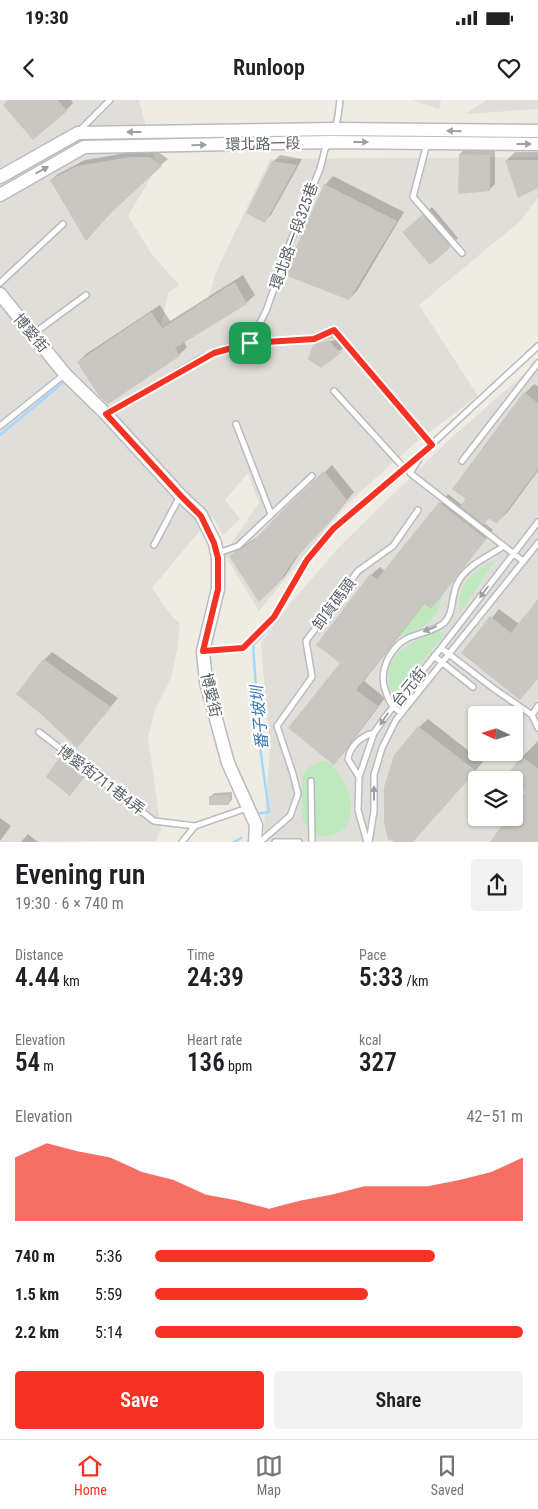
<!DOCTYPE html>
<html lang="en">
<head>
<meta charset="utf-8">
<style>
  body { margin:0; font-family:"Roboto Condensed","Noto Sans TC",sans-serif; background:#f2f2f2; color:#202124; height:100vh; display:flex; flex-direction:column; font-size:19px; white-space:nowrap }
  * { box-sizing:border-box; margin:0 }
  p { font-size:16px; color:#757577 }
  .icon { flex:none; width:28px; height:28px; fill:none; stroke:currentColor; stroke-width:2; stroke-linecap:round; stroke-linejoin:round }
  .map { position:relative; height:742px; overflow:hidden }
  .sheet { display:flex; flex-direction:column; background:#fff; flex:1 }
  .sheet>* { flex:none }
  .needle { width:32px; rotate:274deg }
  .tools { position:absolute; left:468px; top:606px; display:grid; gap:10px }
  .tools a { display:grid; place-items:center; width:55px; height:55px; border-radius:5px; background:#fff; box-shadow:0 1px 4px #0004; font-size:25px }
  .pin { position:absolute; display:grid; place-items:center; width:42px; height:42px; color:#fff; margin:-21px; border-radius:10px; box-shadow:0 2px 8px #0006 }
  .round { display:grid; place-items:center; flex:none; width:52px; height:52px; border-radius:5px; background:#f2f2f2 }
  .head { display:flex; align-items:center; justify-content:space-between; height:85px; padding:0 15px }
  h1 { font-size:28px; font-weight:600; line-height:38px }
  .metrics { display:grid; grid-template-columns:repeat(3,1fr); gap:8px; height:85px; padding:5px 15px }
  .metrics div { display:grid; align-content:center }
  .metrics b { font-size:25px; font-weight:600 }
  .metrics small { font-size:14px; font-weight:400 }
  .metrics p { font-size:14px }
  .chart { height:140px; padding:10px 15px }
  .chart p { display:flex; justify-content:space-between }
  .chart svg { width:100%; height:90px; margin-top:5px; fill:#f53223; opacity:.7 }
  .button { display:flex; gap:10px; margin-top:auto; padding:10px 15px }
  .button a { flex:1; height:58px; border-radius:5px; background:#f53223; color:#fff; font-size:20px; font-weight:600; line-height:58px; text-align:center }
  .button a+a { background:#f2f2f2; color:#202124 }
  ul { padding:0 15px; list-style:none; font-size:16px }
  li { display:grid; grid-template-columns:80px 60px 1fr; align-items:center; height:38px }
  li i { height:12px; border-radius:6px; background:#f53223 }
  .status { display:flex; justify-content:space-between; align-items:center; height:35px; padding:0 25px; background:#fff; direction:ltr }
  .status svg { height:14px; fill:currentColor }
  header { display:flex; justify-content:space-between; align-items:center; height:65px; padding:0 15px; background:#fff; font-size:22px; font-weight:600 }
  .dock { display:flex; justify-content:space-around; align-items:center; height:70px; border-top:1px solid #e0e0e0; background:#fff; font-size:14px; color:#757577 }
  .dock a { display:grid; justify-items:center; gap:2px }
  .dock .active { color:#f53223 }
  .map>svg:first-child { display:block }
</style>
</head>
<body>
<div class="status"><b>19:30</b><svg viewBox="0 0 49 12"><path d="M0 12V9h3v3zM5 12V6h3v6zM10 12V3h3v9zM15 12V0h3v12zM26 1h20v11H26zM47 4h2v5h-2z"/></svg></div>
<header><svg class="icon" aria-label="back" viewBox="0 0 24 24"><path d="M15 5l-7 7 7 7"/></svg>Runloop<svg class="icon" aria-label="heart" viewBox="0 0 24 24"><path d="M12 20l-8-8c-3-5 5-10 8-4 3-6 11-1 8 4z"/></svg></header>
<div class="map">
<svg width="538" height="742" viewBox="0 0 538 742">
  <rect width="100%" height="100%" fill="#efece3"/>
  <path fill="#e0ded8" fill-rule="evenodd" d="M0,0H139L157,67L128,116L151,153L179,185L168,193L161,227L208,199L217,170L270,59L538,57V98L519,122L419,205L478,296L415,343L346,405L259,511L224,454L259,403L248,373L225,400L240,419L223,435L212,416L152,488L171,515L180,524L177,550L171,578L155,610L148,638L161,729L156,741L0,742Z
    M412,0H441L439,9Z
    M486,0H538V9L466,14Z
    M538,262V741H263L270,648L261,543L289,505L341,445L451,338ZM476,615H514V652H476ZM476,680H514V718H476Z"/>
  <path fill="#bee8be" d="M496,459L460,513C456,484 473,472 496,459Z
    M442,495C437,525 423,526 397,538L424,504L431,509Z
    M440,531L444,535L396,592L391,591C381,553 410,542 440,531Z
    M325,661L331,663C336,673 344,679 348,690C352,701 353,723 341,731C336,734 328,736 322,737C316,734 310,731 306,725C301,719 303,711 302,703C300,681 301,665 325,661Z"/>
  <path fill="#0003" d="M9,0H71L73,3L66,10Z
    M466,48L495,49V84L489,90L460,54Z
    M138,51H157L168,59L161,65L51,80L58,74L85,60Z
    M515,52H538V87L518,96L507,60Z
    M280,55L302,59L271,115L265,121L273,62Z
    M333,76L404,112L357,191L349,199L325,85Z
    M432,107L458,138L450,146L412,124Z
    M243,175L255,195L246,203L184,242L187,247L179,255L78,262L86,254L160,205L170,221Z
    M335,235L346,246L321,266L314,246L316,243V245L335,240L334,237L317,242L320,239Z
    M534,284L538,286V371L507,413L497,422L490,417L484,423L493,430L439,499L431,508L425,503L364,581L385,598L342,655L334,663L342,563L371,475L380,467L385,471L448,394L462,405L525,293Z
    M332,365L354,392L337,413L300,453L285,476L260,500L231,456L238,449L261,435L292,403Z
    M538,501V578L520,599L463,553L499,509L519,524Z
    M52,552L118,598L77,647L44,560Z
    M428,619L483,662L415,738L419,627Z
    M538,641V742H491L508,718H514V710L527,692L514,682V680L507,677L522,657Z
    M68,650L90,669L76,688L62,656Z
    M232,692V700L228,704L210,697L214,693Z
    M0,718L11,726L0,741Z
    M28,734L38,742H21Z"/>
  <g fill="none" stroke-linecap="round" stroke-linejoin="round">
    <path stroke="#a3d8ff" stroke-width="2.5" d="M254,245L300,244
      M174,277L208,258
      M0,335L65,281
      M255,714L269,712L260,647L253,545L278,519
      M234,742L241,738"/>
  </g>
  <path fill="#cac7c0" d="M8,0H58L67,11L33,40L3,5Z
    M459,54L490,55V91L458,94Z
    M130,57H150L162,66L112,112L86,141L50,80L77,66Z
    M505,60H538V88L518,98Z
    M272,61L297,65L265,123L246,113Z
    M324,84L397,121L349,200L284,175Z
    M423,115L451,147L430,165L402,132Z
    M235,182L247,204L175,248L180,256L108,304L99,296L77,262L151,212L162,228Z
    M328,240L341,253L321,268L308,259L313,245Z
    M524,292L538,303V369L497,424L489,418L484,425L460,406L466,399L452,389Z
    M324,371L347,400L330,422L293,461L278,484L259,502L229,456L253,441L283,410Z
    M439,402L486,439L431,509L424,504L356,590L378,606L334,665L288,628L340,563L316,545L370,474L377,479Z
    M538,499V578L520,600L461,553L490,516L511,533Z
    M43,559L111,607L77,648L41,614L16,594Z
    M418,626L476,671L413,742H394L388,739L384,722V687L394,655Z
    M61,655L85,676L70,696L46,677Z
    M521,656L538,668V742H490L507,718H514V708L525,692L514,684V680H504Z
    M229,695V705H209V696Z"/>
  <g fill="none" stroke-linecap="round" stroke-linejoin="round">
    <defs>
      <path id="service" d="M335,29L338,16L340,0
        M80,30L110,0
        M427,43L413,97L462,153
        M0,183L63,124
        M33,234L86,195
        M250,243L266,211L290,143L320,69L325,49L329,44
        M334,291L405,369
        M107,314L200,259L214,253L250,243L314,239L334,230L432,345
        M236,324L271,414
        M0,326L65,274
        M419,359L410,373L523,461
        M462,361L538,263
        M154,445L180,396
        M218,453L238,446L312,376
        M441,548L493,588L532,615L538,628
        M203,551L243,548L274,517L307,460L333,429L405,369L538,246
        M434,556L473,587
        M402,613C390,606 388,599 384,586C380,567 392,546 408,538C419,533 435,531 444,523C454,513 451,497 457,484C465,466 489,456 504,446
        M532,615L538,606
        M39,632L154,721L195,726
        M359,677L348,659C350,646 361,636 374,633
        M311,681L312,742
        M182,742L195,726L247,708
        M260,742L290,716L298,694L293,674L277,626L312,577L306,541L358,471L393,446L418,410
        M275,742H299
        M367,742L358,710L359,677L374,633L385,617L441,548L538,422
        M369,742L374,711V675L382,648L396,620L538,443"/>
      <path id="tertiary" d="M0,77L78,33L335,29L538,31
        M0,95L84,47L330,42L538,44
        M0,194L65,274L106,314L181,396L201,415L215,443L218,458V489L203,551L206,582L228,663L256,725L255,742"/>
    </defs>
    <use href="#service" stroke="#b8bbc0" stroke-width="8"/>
    <use href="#tertiary" stroke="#b8bbc0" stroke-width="15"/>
    <use href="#service" stroke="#fff" stroke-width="5"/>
    <use href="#tertiary" stroke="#fff" stroke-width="12"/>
  </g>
  <defs><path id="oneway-solid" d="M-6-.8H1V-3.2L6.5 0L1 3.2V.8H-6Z" transform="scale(1.25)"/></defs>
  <g fill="#9da0a3">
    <use href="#oneway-solid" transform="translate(454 31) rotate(-179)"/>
    <use href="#oneway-solid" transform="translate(134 32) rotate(180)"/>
    <use href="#oneway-solid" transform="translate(361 42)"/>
    <use href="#oneway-solid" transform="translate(524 44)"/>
    <use href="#oneway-solid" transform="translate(199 45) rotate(-1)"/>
    <use href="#oneway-solid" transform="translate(42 70) rotate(-29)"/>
    <use href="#oneway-solid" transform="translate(484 492) rotate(127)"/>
    <use href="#oneway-solid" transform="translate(430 529) rotate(158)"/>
    <use href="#oneway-solid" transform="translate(384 619) rotate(124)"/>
    <use href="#oneway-solid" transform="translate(374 693) rotate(-90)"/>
  </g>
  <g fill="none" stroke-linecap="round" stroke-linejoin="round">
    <defs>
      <path id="route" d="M334,230L432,345L333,429L307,460L274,517L243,548L203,551L218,489V458L214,443L201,416L181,396L106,314L214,253L250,243L314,239Z"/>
    </defs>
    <use href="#route" stroke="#fff" stroke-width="10"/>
    <use href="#route" stroke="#f53223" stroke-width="6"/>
  </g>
  <g text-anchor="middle" stroke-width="4.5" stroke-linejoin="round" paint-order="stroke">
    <g font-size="15" fill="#5b6065" stroke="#fff">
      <text transform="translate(263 44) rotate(-1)" y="5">環北路一段</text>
      <text transform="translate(294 136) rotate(-70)" y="5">環北路一段325巷</text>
      <text transform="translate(31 233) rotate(50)" y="5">博愛街</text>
      <text transform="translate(334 504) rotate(-53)" y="5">卸貨碼頭</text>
      <text transform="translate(409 587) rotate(-51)" y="5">台元街</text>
      <text transform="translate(211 595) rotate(77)" y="5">博愛街</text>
      <text transform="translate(101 680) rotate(37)" y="5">博愛街711巷4弄</text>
    </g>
    <g font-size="16" font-style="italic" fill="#3978b8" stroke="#fff">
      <text transform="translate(259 618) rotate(-95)" y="6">番子坡圳</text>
    </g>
  </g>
</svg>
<div class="tools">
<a><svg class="needle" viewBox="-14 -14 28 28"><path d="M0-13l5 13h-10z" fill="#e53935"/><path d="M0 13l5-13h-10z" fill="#757577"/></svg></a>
<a><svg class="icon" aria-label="layers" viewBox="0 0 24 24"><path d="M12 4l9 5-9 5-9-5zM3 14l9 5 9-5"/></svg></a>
</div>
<div class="pin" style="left:250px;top:243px;background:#1e9e55"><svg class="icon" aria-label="arrive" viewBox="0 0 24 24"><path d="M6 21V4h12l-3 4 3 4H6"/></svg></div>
</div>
<section class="sheet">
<div class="head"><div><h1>Evening run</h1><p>19:30 · 6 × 740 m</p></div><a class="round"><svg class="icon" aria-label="share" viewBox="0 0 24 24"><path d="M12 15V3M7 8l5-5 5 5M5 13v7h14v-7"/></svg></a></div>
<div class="metrics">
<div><p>Distance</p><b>4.44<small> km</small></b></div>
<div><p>Time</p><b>24:39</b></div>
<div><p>Pace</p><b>5:33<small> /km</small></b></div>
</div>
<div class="metrics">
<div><p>Elevation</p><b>54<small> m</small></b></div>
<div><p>Heart rate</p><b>136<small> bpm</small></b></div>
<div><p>kcal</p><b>327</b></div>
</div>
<div class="chart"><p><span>Elevation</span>42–51 m</p>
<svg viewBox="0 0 160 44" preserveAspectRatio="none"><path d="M0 44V13L10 6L20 10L30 13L40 20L50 24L60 31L70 34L80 38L90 34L100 31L110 27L120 27L130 27L140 24L150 20L160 13V44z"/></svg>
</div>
<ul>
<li><b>740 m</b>5:36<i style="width:76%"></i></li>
<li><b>1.5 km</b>5:59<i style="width:58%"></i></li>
<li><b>2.2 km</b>5:14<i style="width:100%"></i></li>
</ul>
<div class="button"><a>Save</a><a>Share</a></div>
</section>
<nav class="dock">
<a class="active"><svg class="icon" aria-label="home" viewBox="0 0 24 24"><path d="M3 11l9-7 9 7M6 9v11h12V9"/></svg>Home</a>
<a><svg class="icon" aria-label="map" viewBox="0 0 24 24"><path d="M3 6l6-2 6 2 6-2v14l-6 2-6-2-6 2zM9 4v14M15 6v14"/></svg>Map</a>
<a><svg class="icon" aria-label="saved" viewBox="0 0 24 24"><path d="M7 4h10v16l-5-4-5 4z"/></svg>Saved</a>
</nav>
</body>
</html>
